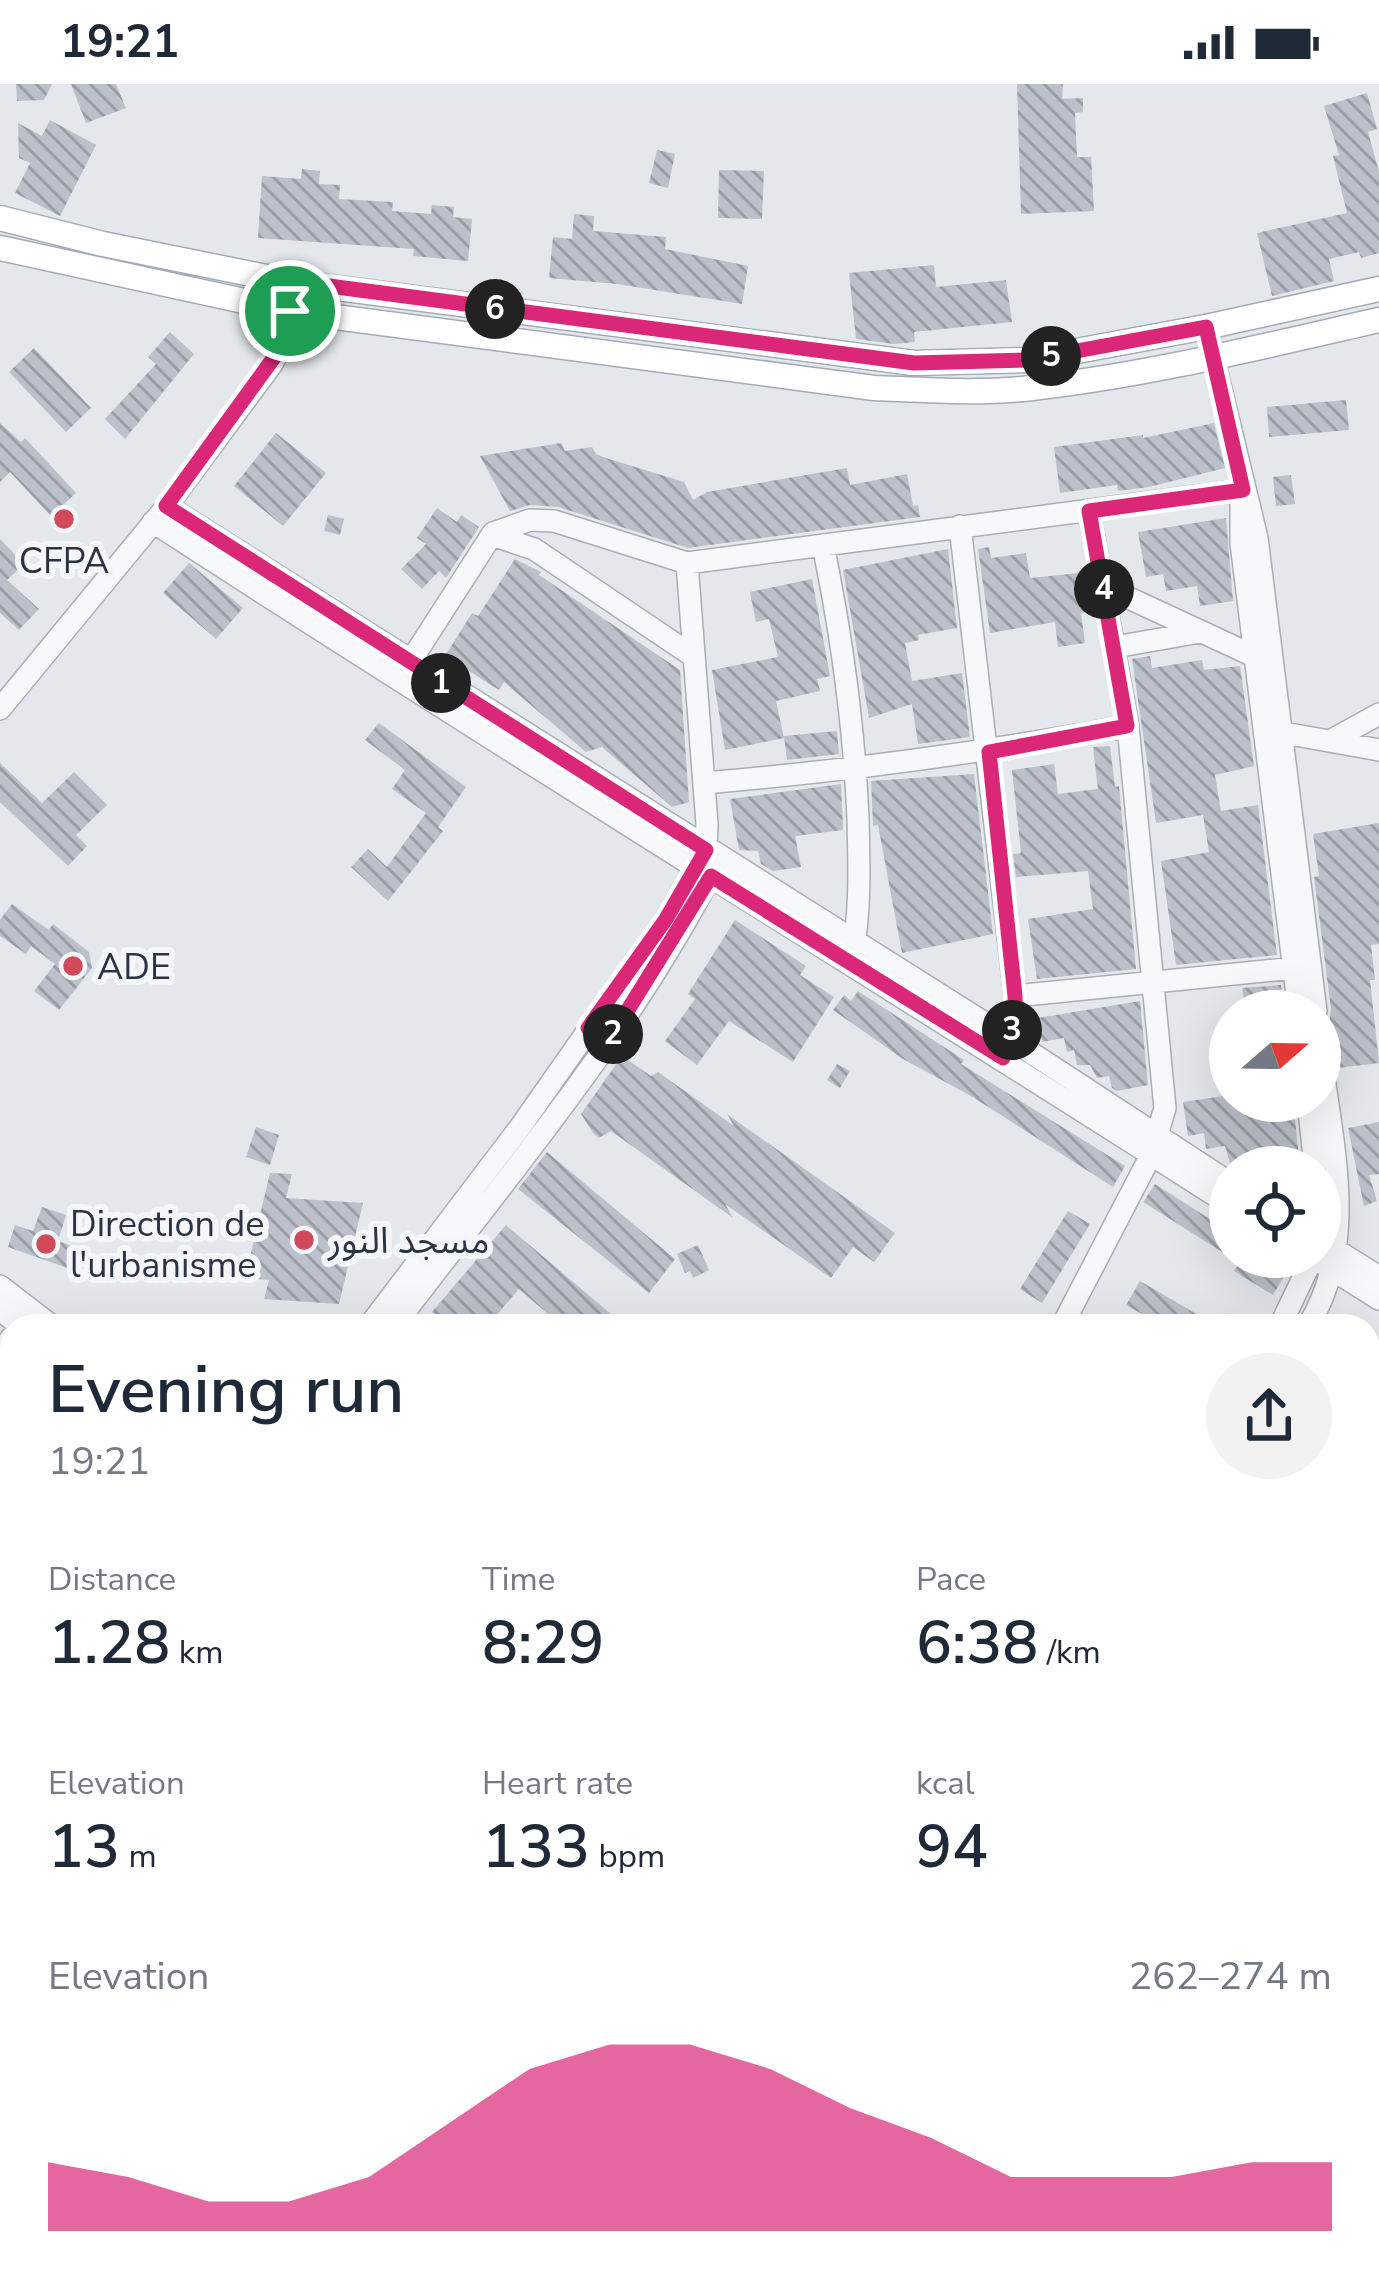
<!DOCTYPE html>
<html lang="en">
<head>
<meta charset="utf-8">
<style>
  body { margin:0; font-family:"Nunito Sans","Noto Sans Arabic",sans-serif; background:#f2f2f3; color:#1f2937; height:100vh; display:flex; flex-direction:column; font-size:45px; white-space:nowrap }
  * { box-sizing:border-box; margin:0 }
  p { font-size:39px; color:#747a83 }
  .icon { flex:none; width:66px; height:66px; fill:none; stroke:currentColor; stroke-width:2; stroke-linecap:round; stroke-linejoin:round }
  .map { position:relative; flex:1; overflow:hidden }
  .details { position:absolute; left:0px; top:1230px; width:1380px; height:975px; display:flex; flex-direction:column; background:#fff; border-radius:36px 36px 0 0; box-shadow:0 12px 48px #0002 }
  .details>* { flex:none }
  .needle { width:78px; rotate:70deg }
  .buttons { position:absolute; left:1209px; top:906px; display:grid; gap:24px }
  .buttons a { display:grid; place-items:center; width:132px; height:132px; border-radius:50%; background:#fff; box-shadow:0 12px 48px #0002; font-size:60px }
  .pin { position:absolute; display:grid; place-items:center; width:102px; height:102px; color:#fff; margin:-51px; border:6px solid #fff; border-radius:50%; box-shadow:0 3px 12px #0007 }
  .km { position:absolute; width:60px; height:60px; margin:-30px; border-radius:50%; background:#222; color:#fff; font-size:33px; line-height:60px; text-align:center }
  .round { display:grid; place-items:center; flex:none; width:126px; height:126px; border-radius:63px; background:#f2f2f3 }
  .summary { display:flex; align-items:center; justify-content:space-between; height:204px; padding:0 48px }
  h1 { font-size:66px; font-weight:600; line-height:90px }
  .stats { display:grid; grid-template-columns:repeat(3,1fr); gap:18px; height:204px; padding:12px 48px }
  .stats div { display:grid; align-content:center }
  .stats b { font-size:60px; font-weight:600 }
  .stats small { font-size:33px; font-weight:400 }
  .stats p { font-size:33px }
  .chart { height:336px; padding:24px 48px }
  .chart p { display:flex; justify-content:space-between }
  .chart svg { width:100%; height:216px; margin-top:12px; fill:#db2777; opacity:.7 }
  .status { display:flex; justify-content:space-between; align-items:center; height:84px; padding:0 60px; background:#fff; direction:ltr }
  .status svg { height:33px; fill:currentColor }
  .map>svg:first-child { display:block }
</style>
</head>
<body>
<div class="status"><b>19:21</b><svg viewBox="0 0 49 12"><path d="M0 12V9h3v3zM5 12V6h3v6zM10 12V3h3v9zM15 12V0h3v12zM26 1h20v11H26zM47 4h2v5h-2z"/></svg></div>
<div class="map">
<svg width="1379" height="2203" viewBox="0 0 1379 2203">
  <defs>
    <pattern id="building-back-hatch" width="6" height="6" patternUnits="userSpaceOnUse" patternTransform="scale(3)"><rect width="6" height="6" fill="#bbc0ca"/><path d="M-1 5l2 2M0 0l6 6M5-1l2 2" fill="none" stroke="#989da6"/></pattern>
  </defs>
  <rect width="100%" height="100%" fill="#e4e7ec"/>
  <path fill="#c9d6c5" d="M12,1778V1939C0,1900 0,1818 12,1778Z"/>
  <path fill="url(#building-back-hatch)" d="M16,0H52L44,16L17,17Z
    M71,0H116L126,24L86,39Z
    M1017,0H1063L1062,15L1083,14V28L1075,29L1077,73H1091L1094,127L1021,130Z
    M1367,9L1377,45L1368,48L1379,88V169L1361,174L1359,168L1329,175L1334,197L1272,212L1257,149L1347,129L1333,72L1339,71L1324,22Z
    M50,36L96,61L60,132L15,109L30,79L19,74L18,39L42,52Z
    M657,66L675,70L668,104L649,99Z
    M302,85L320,87L319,100L340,101L339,115L393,118L392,127L431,130L432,121L454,123L453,133L472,135L468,177L413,172L414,165L258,154L262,92L301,95Z
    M719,86L764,87L762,135L718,134Z
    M574,130L594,132L593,147L666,153L665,165L748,182L742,220L617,200L549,194L553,153L572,155Z
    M934,181L936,203L1006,196L1012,238L914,248L915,258L894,260L856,255L849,189Z
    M170,248L194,270L125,355L105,335L156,280L148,273Z
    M34,264L91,324L66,348L9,288Z
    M1346,316L1349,346L1269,353L1267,323Z
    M0,339L21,358L25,354L76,409L51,432L10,388L0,398Z
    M1214,339L1225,384L1149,403L1118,407L1117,401L1060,409L1054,363L1143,351V354Z
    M276,349L326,389L283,442L234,402Z
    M561,359L565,367L592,363L596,370L606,374L684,398L693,416L707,408L847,384L850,401L907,390L913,422L918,421L920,433L688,464L558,423L530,421L510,427L480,372Z
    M1291,391L1295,420L1276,422L1273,393Z
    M437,424L457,438L461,431L479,443L446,494L439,487L422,505L401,485L426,460L417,454Z
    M328,431L344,435L340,451L324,447Z
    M1226,434L1233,517L1200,522L1197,502L1166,507L1163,490L1146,493L1138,448Z
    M0,455L24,480L7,496L39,525L19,546L0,529Z
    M989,463L991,474L1026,469L1030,494L1080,489L1081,499L1087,498L1092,528L1081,529L1085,559L1058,563L1055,538L990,549L978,465Z
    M948,465L957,544L918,551L919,556L905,559L912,597L962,589L970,653L918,660L912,620L869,634L843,486Z
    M515,475L541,488L539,491L680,586L689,718L672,723L602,663L586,668L504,598L499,606L445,572L472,529L478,532Z
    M189,479L243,524L216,555L163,509Z
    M812,495L830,592L817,595L820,607L776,617L784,654L725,666L712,586L778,573L769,535L756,538L750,508Z
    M1150,572L1152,584L1202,576L1204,586L1240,582L1254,682L1215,691L1221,727L1258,721L1277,871L1176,881L1161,777L1209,768L1203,731L1156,739L1132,575Z
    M379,639L466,703L438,743L443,747L388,817L351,783L368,765L387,783L426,729L392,705L405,686L365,656Z
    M837,647L839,670L787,676L784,652Z
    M1110,662L1115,703L1119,702L1136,885L1037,895L1028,835L1093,825L1088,787L1016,793L1013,770L1021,769L1012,686L1054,680L1058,710L1098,705L1093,663Z
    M0,679L42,719L74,688L107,721L76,751L87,762L68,782L0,718Z
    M974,690L993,850L902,869L878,741L873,742L871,697Z
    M841,700L843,746L795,752L801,783L773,787L761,780L758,767L739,766L730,715Z
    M1379,739V860L1371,861L1375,896H1370L1379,979L1338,984L1329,942L1331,925L1314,793L1319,792L1313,750Z
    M12,820L49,846L53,840L89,868L92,884L59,926L34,907L55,880L31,862L26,870L0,852V836Z
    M735,836L806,882L800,891L834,913L793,978L729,937L697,981L665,957L695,915L688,910Z
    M1281,901L1284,927H1246L1242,904Z
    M858,907L964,976L961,980L1125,1082L1113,1103L971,1012L903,975L833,926L844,911L851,917Z
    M1140,917L1148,1001L1117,1007L1112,1004L1109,992L1097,994L1090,981H1077L1074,966L1067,968L1064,954L1042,958L1038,934Z
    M622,972L651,992L658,988L734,1042L727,1030L895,1149L874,1178L853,1163L831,1194L725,1120L733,1134L611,1047L599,1054L593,1049L581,1030Z
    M837,980L850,987L840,1004L827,996Z
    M1230,1011V1017H1246L1247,1021L1293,1017L1300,1083H1264V1077L1231,1082L1225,1062L1206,1065L1204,1049L1188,1052L1183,1018Z
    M1379,1038V1090L1369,1091L1377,1117L1364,1122L1348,1044Z
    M256,1043L279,1051L270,1081L246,1073Z
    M547,1068L675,1175L649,1209L518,1105Z
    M270,1089L292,1090L286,1114L363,1119L339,1220L264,1215L269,1196L245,1194Z
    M1155,1100L1230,1148V1173L1143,1118Z
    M42,1123L66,1131L58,1157L86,1167L79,1188L8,1163L15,1141L33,1147Z
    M1068,1127L1090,1140L1042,1219L1020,1205Z
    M506,1141L625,1242H562L519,1205L487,1242H426L435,1231L432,1228Z
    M698,1161L709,1186L693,1194L690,1187L685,1189L677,1170Z
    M1243,1173H1271L1289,1184L1273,1211L1234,1187Z
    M1140,1197L1217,1242H1163L1126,1221Z"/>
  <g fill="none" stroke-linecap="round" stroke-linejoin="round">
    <defs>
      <path id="minor" d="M1206,243L1257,454L1316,927
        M1241,419V459L1299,927
        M167,422L1010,955L1230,1099
        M153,438C510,670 872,892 1230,1121
        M960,442L1015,912V933L1006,965
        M492,451L534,465L693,572
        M823,461C842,553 854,640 858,734C859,780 861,827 852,872
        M1103,502L1256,573
        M1115,563L1200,548
        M403,589L493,449L530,436L554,437L687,479L1243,406
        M0,625L167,422L272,280L284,255L291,210
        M1284,649L1379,666
        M1332,656L1379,630
        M704,699C847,687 986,668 1128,642
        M1015,912L1295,884
        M1308,1017L1315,1083
        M1320,1156L1379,1193
        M1312,1173L1379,1215
        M0,1202L52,1242
        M0,1226L21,1242
        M369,1242L521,1042L666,835L706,766L707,740L687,479
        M394,1242C506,1094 632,947 716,781
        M1062,1242L1151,1071L1165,1024L1128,642L1089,427
        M1280,1242L1313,1173
        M1308,1242C1360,1158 1331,1056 1320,964
        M0,1269L12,1253
        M0,1715L12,1699
        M0,1763L12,1741
        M1368,1906L1379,1890
        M0,2024L12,2031
        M0,2128L12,2109
        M1368,2151L1379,2148
        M0,2177L12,2187
        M20,2193L33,2203
        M225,2193L238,2203
        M707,2193L719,2203
        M962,2193L974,2203
        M1269,2193L1285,2203
        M1315,2193L1332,2203
        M530,2203L538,2193
        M556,2203L564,2193
        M864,2203L872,2193"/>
      <path id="major" d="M0,134L103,160L291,198L914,279L1028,276L1206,243L1379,205
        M0,164L290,227L874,304C926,306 979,310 1032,304C1149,291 1264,262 1379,236"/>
    </defs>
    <use href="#minor" stroke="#a9aeb7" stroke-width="24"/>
    <use href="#major" stroke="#a3abb8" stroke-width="27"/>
    <use href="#minor" stroke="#f7f8fa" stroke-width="21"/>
    <use href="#major" stroke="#fff" stroke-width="24"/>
  </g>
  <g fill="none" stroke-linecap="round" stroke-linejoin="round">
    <defs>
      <path id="route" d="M291,197L914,279L1028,276L1206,243L1243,406L1089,427L1127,642L989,668L1015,912V933L1003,974L711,792L608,958L588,944L666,835L706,766L166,422L278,268L287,243Z"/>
    </defs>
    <use href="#route" stroke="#fff" stroke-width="24"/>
    <use href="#route" stroke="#db2777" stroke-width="15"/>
  </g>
  <g fill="#d1495b" stroke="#f4f6f9" stroke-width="4.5">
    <circle cx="64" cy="435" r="12"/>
    <circle cx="73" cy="882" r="12"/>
    <circle cx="304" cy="1156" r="12"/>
    <circle cx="46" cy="1160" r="12"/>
  </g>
  <g text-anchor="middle" stroke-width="12" stroke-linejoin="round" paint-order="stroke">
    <g font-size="36" fill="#2b3445" stroke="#f4f6f9" text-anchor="start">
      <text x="64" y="489" text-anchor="middle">CFPA</text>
      <text x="97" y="895">ADE</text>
      <text x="70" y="1152">Direction de<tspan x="70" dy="41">l'urbanisme</tspan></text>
      <text x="328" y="1169">مسجد النور</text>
    </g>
  </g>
</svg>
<div class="buttons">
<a><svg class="needle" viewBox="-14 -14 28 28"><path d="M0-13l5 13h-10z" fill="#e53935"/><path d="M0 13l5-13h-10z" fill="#747a83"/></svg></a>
<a><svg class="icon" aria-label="locate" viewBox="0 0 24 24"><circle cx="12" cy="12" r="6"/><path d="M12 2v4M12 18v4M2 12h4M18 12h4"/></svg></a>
</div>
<div class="pin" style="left:290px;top:227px;background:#1e9e55"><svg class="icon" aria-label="arrive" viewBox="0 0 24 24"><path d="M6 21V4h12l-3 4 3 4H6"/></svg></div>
<b class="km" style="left:441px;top:599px">1</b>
<b class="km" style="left:613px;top:950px">2</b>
<b class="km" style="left:1012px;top:946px">3</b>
<b class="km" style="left:1104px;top:505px">4</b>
<b class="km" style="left:1051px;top:272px">5</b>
<b class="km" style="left:495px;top:225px">6</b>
<section class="details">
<div class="summary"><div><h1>Evening run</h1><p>19:21</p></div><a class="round"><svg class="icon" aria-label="share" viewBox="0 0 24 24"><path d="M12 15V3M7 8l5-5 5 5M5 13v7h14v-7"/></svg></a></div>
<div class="stats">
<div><p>Distance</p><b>1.28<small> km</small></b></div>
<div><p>Time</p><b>8:29</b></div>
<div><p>Pace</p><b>6:38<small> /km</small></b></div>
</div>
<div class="stats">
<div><p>Elevation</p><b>13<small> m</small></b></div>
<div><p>Heart rate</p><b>133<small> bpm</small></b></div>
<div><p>kcal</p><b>94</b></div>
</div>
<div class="chart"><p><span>Elevation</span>262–274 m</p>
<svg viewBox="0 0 160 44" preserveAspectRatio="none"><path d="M0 44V30L10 33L20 38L30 38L40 33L50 22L60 11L70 6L80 6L90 11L100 19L110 25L120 33L130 33L140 33L150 30L160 30V44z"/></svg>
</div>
</section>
</div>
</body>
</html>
